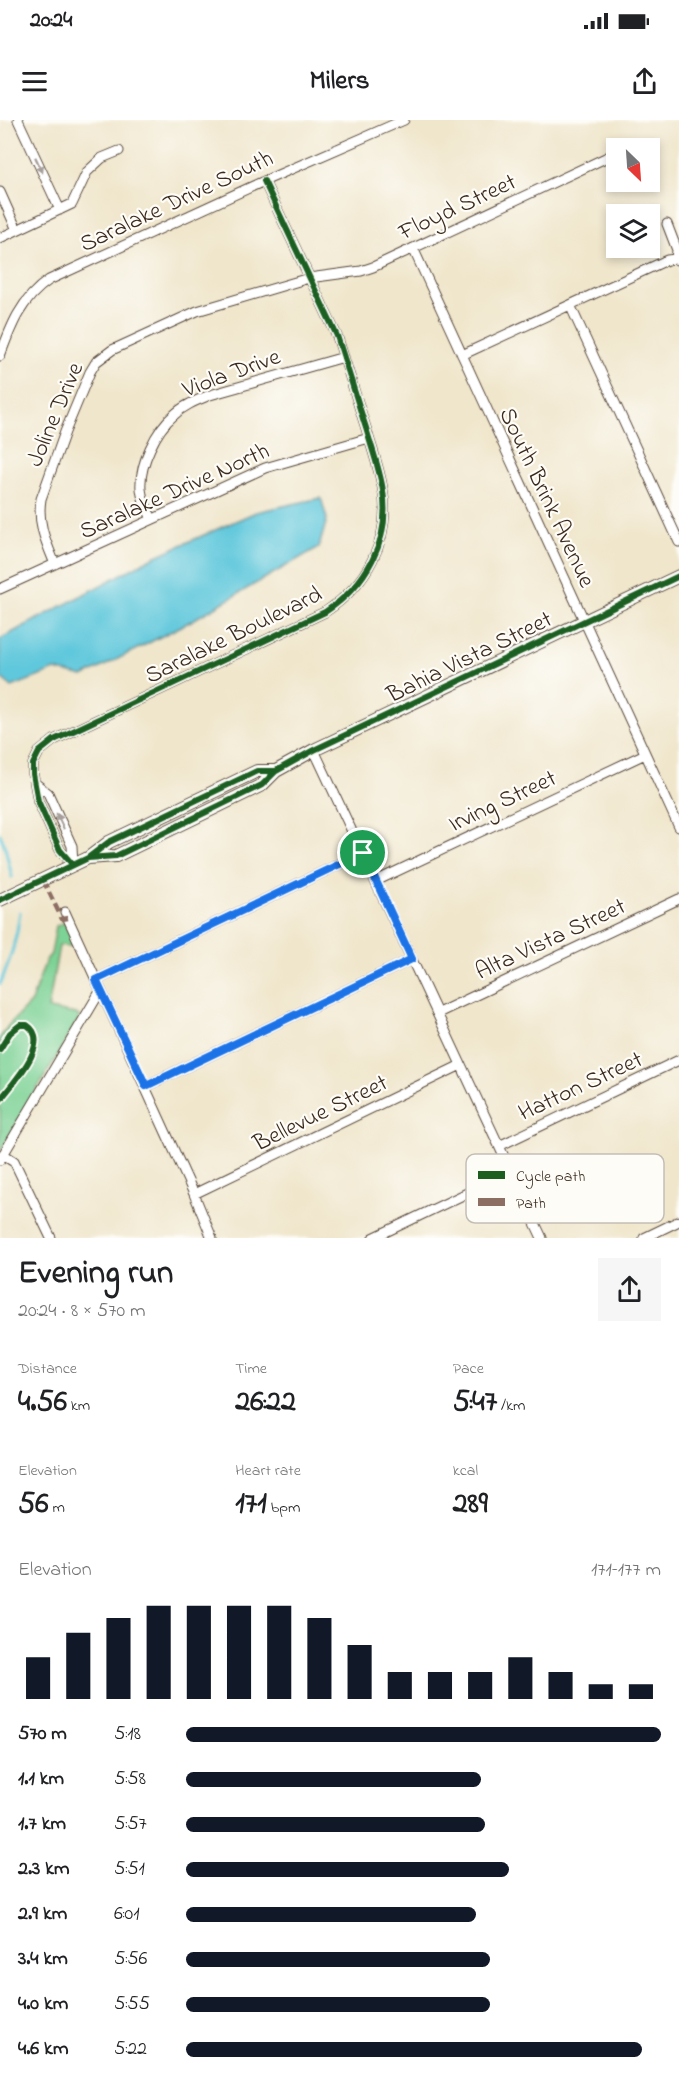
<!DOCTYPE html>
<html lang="en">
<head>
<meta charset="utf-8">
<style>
  body { margin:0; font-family:"Indie Flower",sans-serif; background:#f6f6f6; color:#202124; height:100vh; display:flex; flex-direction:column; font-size:22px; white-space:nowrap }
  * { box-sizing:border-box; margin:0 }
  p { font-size:20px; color:#757577 }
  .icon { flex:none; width:33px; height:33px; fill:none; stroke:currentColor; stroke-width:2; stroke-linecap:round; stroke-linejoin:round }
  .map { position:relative; height:1118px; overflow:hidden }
  .side { display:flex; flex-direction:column; background:#fff; flex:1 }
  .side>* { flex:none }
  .needle { width:39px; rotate:155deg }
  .tools { position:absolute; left:606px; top:18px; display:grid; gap:12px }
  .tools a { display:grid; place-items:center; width:54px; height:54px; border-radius:0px; background:#fff; box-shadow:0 3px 9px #0003; font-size:30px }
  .pin { position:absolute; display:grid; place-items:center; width:51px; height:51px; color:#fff; margin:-26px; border:3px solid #fff; border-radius:50%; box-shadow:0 2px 6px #0007 }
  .round { display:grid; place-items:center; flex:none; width:63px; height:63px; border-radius:0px; background:#f6f6f6 }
  .overview { display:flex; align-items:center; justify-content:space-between; height:102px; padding:0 18px }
  h1 { font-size:33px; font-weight:700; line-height:45px }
  .figures { display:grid; grid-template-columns:repeat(3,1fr); gap:9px; height:102px; padding:6px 18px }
  .figures div { display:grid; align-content:center }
  .figures b { font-size:30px; font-weight:700 }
  .figures small { font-size:16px; font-weight:400 }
  .figures p { font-size:16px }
  .chart { height:168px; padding:12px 18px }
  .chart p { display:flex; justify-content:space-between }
  .chart svg { width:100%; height:108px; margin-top:6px; stroke:#111827; stroke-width:6 }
  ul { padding:0 18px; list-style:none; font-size:20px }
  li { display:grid; grid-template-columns:96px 72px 1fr; align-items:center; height:45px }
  li i { height:15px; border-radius:8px; background:#111827 }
  .status { display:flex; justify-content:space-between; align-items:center; height:42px; padding:0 30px; background:#fff; direction:ltr }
  .status svg { height:16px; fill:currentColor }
  header { display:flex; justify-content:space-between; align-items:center; height:78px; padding:0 18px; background:#fff; font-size:27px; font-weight:700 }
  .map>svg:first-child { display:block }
</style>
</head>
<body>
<div class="status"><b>20:24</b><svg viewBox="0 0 49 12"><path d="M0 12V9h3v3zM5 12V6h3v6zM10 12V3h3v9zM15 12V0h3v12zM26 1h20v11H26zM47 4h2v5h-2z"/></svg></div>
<header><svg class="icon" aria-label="menu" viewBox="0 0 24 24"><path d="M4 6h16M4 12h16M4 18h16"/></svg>Milers<svg class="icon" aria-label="share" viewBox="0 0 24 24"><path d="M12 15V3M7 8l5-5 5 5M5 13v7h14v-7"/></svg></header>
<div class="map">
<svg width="679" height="1118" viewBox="0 0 679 1118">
  <rect width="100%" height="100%" fill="#fdfcf7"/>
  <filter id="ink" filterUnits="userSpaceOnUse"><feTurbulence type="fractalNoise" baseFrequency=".0167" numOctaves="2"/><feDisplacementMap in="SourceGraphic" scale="12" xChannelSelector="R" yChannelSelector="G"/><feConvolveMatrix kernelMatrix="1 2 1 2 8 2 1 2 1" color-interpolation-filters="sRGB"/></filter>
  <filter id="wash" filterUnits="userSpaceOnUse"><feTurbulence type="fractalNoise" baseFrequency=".008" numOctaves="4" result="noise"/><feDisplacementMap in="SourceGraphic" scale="24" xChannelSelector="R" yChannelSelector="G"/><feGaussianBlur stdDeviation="1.35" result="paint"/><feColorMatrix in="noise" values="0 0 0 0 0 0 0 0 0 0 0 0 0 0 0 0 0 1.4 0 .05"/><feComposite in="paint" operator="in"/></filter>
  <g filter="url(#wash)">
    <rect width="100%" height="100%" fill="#f0e6cc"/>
    <path fill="#7dd295" stroke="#5c7e5a" stroke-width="1.5" d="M65,802L75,824L70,826L59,825L48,889L76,894L80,897L0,1032V918L8,906L31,882L46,840L51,834L56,806Z"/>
    <path fill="#60c8dc" stroke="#4e797d" stroke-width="1.5" d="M321,378L327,399L319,427L191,501L83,557L55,550L12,567L0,557V519L152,438L256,392Z"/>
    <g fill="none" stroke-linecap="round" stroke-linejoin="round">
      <path stroke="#60c8dc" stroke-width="3" d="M0,714L5,727L12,757
        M0,864C11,840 17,818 20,792"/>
    </g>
  </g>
  <g filter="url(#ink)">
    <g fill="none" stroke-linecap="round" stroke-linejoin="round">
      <defs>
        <path id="minor" d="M18,0L60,90
          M627,28H628
          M0,72L17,110
          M667,104L677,130L676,139L679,141
          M0,118L72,84L87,52L102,38L119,31
          M413,128L679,707
          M570,185L679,422
          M462,235L667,140L676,139
          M0,236C11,206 21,179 49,160L264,61L404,0
          M152,399C147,389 142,380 141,369C139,345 156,310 174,295C184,285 198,280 210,275L344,237
          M55,444C46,422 37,403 41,379L65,312L90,252L96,242L112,230L197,191L309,158L361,151L373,147L616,33
          M0,469L265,348L369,318
          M314,630L542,1118
          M35,663L48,673L72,726L73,745
          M73,745L60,730L38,681L33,654V644L39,632L54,620L325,492C366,465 391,421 383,371C380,350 372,329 366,308C356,277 347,246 337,216L264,61
          M376,761L645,634
          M65,792L194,1074L212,1118
          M96,860L363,733
          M438,893L679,779
          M146,966L412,839
          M499,1026L679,940
          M3,1034L14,1041L51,1118
          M0,1040L101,870
          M194,1074L461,945
          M373,1118L511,1052
          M644,1118L679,1101"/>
        <path id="tertiary" d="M88,738L116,736L262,665L276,651L314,630L679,456
          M0,780L88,738L109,722L257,651H276"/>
      </defs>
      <use href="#minor" stroke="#564638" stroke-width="11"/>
      <use href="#tertiary" stroke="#564638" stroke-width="14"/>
      <use href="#minor" stroke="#fff" stroke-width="9"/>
      <use href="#tertiary" stroke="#fff" stroke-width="12"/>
      <path stroke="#8d6e63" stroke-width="4.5" stroke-dasharray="9 4.5" stroke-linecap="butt" d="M43,760L62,799L68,798"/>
      <defs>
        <path id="cycleway" d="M88,738L116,736L262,665L276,651L314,630L679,456
          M73,745L60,730L38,681L33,654V644L39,632L54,620L325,492C366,465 391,421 383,371C380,350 372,329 366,308C356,277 347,246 337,216L264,61
          M0,780L88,738L109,722L257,651H276
          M0,929L10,913L20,905H27C53,922 12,964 0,980"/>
      </defs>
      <use href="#cycleway" stroke="#fdfcf7" stroke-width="10"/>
      <use href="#cycleway" stroke="#1b5e20" stroke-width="6"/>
    </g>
    <defs><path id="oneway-solid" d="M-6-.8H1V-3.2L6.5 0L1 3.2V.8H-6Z" transform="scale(1.5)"/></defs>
    <g fill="#a79f9a">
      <use href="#oneway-solid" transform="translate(39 45) rotate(65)"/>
      <use href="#oneway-solid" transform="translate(60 701) rotate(-115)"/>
    </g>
  </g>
  <g fill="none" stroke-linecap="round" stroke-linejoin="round" filter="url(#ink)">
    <defs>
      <path id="route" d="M363,733L412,839L146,966L96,860Z"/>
    </defs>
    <use href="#route" stroke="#fff" stroke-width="12"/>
    <use href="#route" stroke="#1a73e8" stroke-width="8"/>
  </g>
  <g text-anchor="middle" stroke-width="4.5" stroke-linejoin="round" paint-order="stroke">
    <g font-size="24" fill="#3b2a1e" stroke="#fdfcf7">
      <text transform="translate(176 80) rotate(-25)" y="8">Saralake Drive South</text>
      <text transform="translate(457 86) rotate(-25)" y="8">Floyd Street</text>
      <text transform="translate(231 252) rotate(-20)" y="8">Viola Drive</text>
      <text transform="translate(54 294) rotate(-67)" y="8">Joline Drive</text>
      <text transform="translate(174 370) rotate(-24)" y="8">Saralake Drive North</text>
      <text transform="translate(548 377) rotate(65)" y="8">South Brink Avenue</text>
      <text transform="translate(233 514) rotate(-26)" y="8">Saralake Boulevard</text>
      <text transform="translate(469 536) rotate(-26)" y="8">Bahia Vista Street</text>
      <text transform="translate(502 680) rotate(-25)" y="8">Irving Street</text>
      <text transform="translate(550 818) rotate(-25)" y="8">Alta Vista Street</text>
      <text transform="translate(580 965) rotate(-25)" y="8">Hatton Street</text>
      <text transform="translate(320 992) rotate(-26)" y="8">Bellevue Street</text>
    </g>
  </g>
  <rect x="466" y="1034" width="198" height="69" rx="9" fill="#fdfcf7" stroke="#c3bdb6" stroke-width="1.5"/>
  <rect x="478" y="1051" width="27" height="8" fill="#1b5e20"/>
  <rect x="478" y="1078" width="27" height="8" fill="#8d6e63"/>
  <g font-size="16" fill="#3b2a1e">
    <text x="516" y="1061">Cycle path</text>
    <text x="516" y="1088">Path</text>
  </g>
</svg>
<div class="tools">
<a><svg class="needle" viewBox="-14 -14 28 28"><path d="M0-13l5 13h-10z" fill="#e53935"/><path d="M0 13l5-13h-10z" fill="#757577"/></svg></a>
<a><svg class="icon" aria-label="layers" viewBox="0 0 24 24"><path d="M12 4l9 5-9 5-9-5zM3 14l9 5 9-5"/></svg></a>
</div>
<div class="pin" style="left:363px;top:733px;background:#1e9e55"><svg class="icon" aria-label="arrive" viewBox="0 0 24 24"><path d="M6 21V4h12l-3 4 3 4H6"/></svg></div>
</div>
<section class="side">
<div class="overview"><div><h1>Evening run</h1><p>20:24 · 8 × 570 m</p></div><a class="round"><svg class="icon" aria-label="share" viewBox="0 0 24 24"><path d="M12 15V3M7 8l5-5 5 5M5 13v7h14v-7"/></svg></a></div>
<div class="figures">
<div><p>Distance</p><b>4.56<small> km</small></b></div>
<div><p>Time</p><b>26:22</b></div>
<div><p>Pace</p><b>5:47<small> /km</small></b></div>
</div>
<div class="figures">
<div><p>Elevation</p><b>56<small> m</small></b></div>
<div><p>Heart rate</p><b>171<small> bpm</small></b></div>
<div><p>kcal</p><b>289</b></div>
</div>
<div class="chart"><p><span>Elevation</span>171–177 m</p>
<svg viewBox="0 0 160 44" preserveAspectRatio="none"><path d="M5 44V27M15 44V17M25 44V11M35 44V6M45 44V6M55 44V6M65 44V6M75 44V11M85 44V22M95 44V33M105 44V33M115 44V33M125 44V27M135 44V33M145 44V38M155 44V38"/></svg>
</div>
<ul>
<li><b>570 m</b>5:18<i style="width:100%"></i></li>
<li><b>1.1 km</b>5:58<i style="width:62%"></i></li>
<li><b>1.7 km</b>5:57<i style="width:63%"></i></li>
<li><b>2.3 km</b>5:51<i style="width:68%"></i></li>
<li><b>2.9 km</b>6:01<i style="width:61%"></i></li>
<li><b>3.4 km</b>5:56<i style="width:64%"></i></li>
<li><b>4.0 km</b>5:55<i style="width:64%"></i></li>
<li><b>4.6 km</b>5:22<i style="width:96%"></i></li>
</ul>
</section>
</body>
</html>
